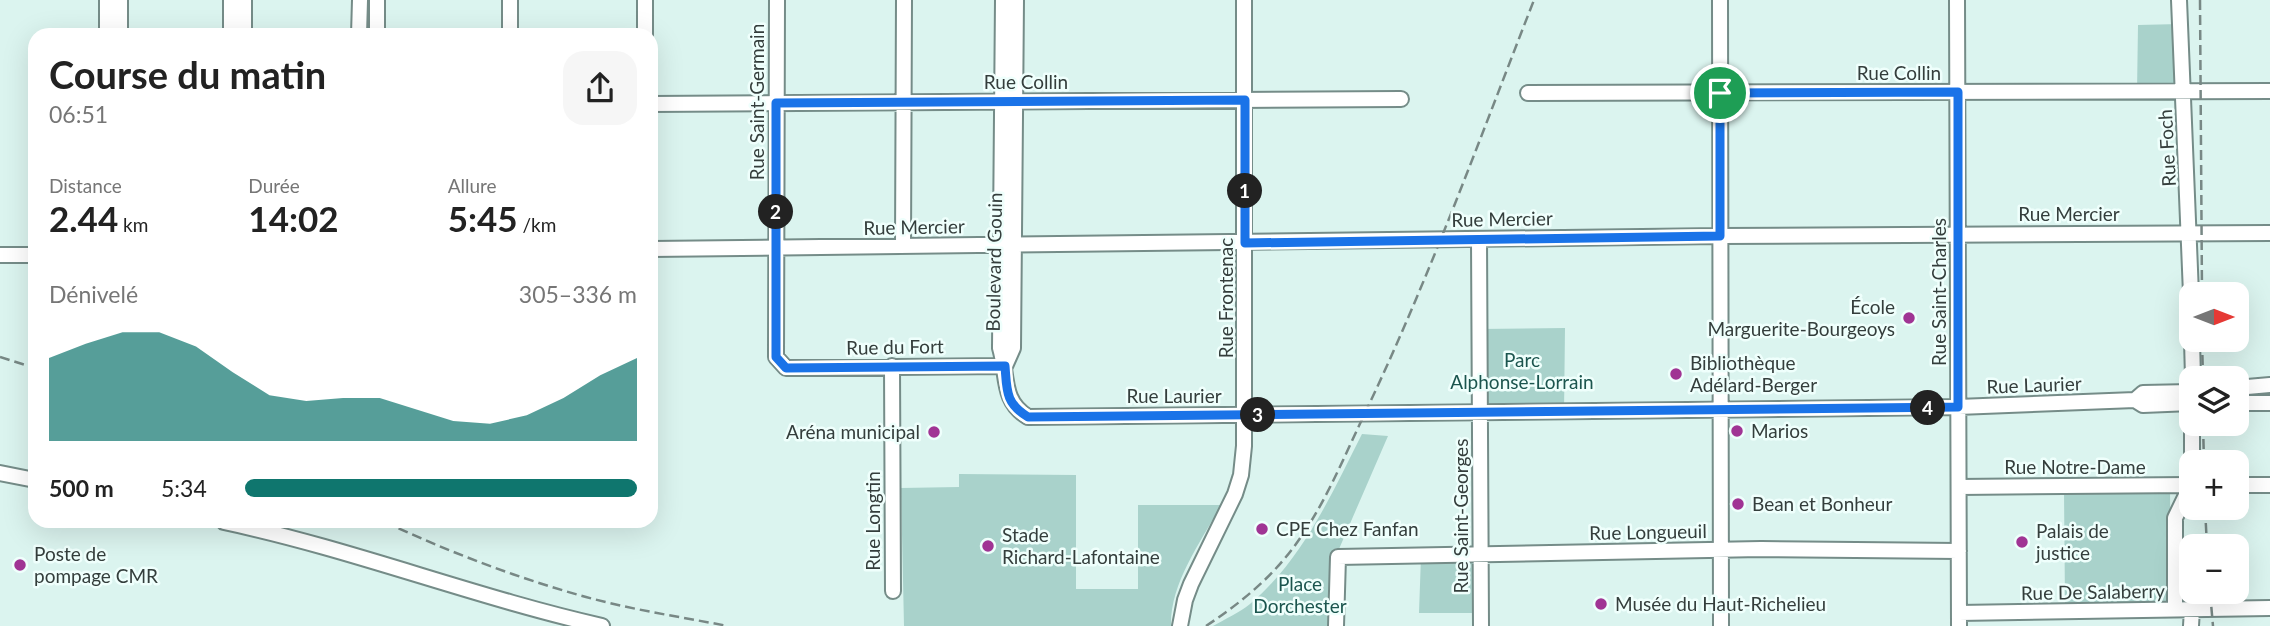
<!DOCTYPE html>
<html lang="fr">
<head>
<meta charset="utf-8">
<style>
  body { margin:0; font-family:Lato,sans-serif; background:#f6f6f6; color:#222; height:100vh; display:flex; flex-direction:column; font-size:26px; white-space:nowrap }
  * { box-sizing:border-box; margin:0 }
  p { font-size:23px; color:#767676 }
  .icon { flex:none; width:38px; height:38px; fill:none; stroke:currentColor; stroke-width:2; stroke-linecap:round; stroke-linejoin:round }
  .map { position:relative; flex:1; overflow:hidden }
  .panel { position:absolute; left:28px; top:28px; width:630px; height:500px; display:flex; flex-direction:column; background:#fff; border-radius:21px; box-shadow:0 7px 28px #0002 }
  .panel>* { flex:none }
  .needle { width:46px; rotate:90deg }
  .controls { position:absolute; left:2179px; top:282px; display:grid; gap:14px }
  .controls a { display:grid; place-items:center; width:70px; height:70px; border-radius:14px; background:#fff; box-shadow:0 7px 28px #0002; font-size:35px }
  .pin { position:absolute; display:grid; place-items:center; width:60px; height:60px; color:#fff; margin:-30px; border:4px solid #fff; border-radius:50%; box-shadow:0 2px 7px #0007 }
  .km { position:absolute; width:35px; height:35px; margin:-18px; border-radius:50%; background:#222; color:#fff; font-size:19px; line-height:35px; text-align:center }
  .round { display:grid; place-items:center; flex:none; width:74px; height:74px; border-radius:21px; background:#f6f6f6 }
  .headline { display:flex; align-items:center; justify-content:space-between; height:119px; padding:0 21px }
  h1 { font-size:38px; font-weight:700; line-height:52px }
  .stats { display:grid; grid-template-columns:repeat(3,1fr); gap:10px; height:119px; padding:7px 21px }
  .stats div { display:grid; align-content:center }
  .stats b { font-size:35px; font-weight:700 }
  .stats small { font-size:19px; font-weight:400 }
  .stats p { font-size:19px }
  .chart { height:196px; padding:14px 21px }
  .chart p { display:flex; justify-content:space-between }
  .chart svg { width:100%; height:126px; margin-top:7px; fill:#0f766e; opacity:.7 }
  ul { padding:0 21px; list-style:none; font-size:23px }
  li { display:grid; grid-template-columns:112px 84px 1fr; align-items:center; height:52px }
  li i { height:18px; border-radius:9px; background:#0f766e }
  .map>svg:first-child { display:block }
</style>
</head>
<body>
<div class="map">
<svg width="2270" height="626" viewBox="0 0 2270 626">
  <rect width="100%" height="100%" fill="#dbf4ef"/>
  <path fill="#a9d2cb" d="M2180,24L2183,91L2137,92L2138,25Z
    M1565,328L1564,413H1480L1479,329Z
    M1362,434L1388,436L1339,549L1331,557L1329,626H1213C1225,619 1239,613 1250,604C1303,559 1331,495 1362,434Z
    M959,474L1076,475V589H1138V505H1221C1201,542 1170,583 1171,626H904L901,488L959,487Z
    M2170,489L2171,601L2065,603L2064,492Z
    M1481,555V613H1419L1421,556Z"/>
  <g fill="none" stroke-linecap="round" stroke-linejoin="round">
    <defs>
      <path id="minor" d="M777,0L776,357L786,368L1005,366
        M1003,0L1000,348C1008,375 1001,401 1028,417L1958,407L2135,400L2143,405L2191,403
        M1720,0L1721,626
        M1957,0L1959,626
        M2179,0L2191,294
        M107,35V0
        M120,35V0
        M231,35V0
        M244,35V0
        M359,35L360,0
        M377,35V0
        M510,35V0
        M645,35V0
        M1528,93L2270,91
        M651,104L1401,99
        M1479,239L1481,626
        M903,246L904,0
        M651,249L1720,236L2270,233
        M0,255H35
        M2192,340L2193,378
        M892,366L893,591
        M1005,366L1013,348L1016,0
        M2236,388L2270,385
        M2135,400L2143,393L2191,392
        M2236,403H2270
        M2192,462V424
        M0,473L35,480
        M2236,485H2270
        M1959,487L2191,485
        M224,522C352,549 474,597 602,626
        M2175,609V518L2191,485
        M1959,613L2270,608
        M1180,626L1185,600L1191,584L1235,494L1241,475L1244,446V0
        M1336,626L1338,557L1761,549L1959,551
        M2191,626L2192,609"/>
    </defs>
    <use href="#minor" stroke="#758c88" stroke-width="18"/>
    <use href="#minor" stroke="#fff" stroke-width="14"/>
    <path stroke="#788885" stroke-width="2.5" stroke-dasharray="10 5" stroke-linecap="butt" d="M2200,0L2202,294
      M2202,340L2203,378
      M0,357L35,368
      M2203,424L2204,462
      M2205,508L2207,546
      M385,522C449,552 517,578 586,597C633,610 681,617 728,626
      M2210,592L2213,626
      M1206,626C1239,604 1269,580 1293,548C1324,507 1343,459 1365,413C1429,279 1480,138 1534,0"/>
  </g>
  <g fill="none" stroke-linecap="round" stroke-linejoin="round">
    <defs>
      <path id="route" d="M1958,92V407L1028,417C1005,403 1007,390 1005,366L786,368L776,357V103L1245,100V243L1720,236V93Z"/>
    </defs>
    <use href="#route" stroke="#fff" stroke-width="14"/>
    <use href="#route" stroke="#1a73e8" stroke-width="9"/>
  </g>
  <g fill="#a03494" stroke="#effffc" stroke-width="2.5">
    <circle cx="1909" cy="318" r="7"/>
    <circle cx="1676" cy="374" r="7"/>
    <circle cx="1737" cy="431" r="7"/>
    <circle cx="934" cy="432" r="7"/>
    <circle cx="1738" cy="504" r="7"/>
    <circle cx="1262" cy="529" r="7"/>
    <circle cx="2022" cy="542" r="7"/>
    <circle cx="988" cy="546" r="7"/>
    <circle cx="20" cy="565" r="7"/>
    <circle cx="1601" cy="604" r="7"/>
  </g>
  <g text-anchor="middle" stroke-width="5" stroke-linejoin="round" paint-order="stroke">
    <g font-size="19" fill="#343e3c" stroke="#effffc">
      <text x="1899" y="80">Rue Collin</text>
      <text x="1026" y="89">Rue Collin</text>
      <text transform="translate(757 102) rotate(-90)" y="7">Rue Saint-Germain</text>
      <text transform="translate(2167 148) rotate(-93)" y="7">Rue Foch</text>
      <text x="2069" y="221">Rue Mercier</text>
      <text transform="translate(1502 219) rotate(-1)" y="7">Rue Mercier</text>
      <text transform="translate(914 227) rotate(-1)" y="7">Rue Mercier</text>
      <text transform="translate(994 262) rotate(-89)" y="7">Boulevard Gouin</text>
      <text transform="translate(1939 292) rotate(-90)" y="7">Rue Saint-Charles</text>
      <text transform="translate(1226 298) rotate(-90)" y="7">Rue Frontenac</text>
      <text transform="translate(895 347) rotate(-1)" y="7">Rue du Fort</text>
      <text transform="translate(2034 385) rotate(-2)" y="7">Rue Laurier</text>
      <text x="1174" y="403">Rue Laurier</text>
      <text x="2075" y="474">Rue Notre-Dame</text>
      <text transform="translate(1461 516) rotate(-90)" y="7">Rue Saint-Georges</text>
      <text transform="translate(873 521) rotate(-90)" y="7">Rue Longtin</text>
      <text transform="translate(1648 532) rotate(-1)" y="7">Rue Longueuil</text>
      <text transform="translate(2093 592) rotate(-1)" y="7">Rue De Salaberry</text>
    </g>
    <g font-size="19" fill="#343e3c" stroke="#effffc" text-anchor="start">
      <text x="1895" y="314" text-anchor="end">École<tspan x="1895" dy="22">Marguerite-Bourgeoys</tspan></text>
      <text x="1690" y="370">Bibliothèque<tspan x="1690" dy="22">Adélard-Berger</tspan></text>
      <text x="1751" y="438">Marios</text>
      <text x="920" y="439" text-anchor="end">Aréna municipal</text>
      <text x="1752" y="511">Bean et Bonheur</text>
      <text x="1276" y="536">CPE Chez Fanfan</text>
      <text x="2036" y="538">Palais de<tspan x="2036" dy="22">justice</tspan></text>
      <text x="1002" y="542">Stade<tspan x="1002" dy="22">Richard-Lafontaine</tspan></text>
      <text x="34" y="561">Poste de<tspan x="34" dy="22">pompage CMR</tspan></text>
      <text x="1615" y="611">Musée du Haut-Richelieu</text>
    </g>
    <g font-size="19" fill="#1b554e" stroke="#effffc">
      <text x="1522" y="367">Parc<tspan x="1522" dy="22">Alphonse-Lorrain</tspan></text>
      <text x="1300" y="591">Place<tspan x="1300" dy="22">Dorchester</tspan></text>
    </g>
  </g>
</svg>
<div class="controls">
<a><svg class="needle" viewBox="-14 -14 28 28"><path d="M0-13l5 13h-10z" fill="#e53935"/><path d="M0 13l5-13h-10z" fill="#767676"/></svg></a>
<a><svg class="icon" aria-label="layers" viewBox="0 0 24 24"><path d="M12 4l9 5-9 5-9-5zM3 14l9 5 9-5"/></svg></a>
<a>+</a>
<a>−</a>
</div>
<div class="pin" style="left:1720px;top:93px;background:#1e9e55"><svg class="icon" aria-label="arrive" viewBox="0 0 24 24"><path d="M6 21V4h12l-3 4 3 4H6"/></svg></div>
<b class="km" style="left:1245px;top:191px">1</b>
<b class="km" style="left:776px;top:212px">2</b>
<b class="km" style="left:1258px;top:415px">3</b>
<b class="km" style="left:1928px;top:408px">4</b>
<section class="panel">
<div class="headline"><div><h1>Course du matin</h1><p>06:51</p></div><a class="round"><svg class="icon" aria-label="share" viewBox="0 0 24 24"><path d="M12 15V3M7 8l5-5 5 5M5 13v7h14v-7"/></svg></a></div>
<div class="stats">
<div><p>Distance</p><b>2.44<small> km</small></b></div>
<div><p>Durée</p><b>14:02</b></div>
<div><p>Allure</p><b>5:45<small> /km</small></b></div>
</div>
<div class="chart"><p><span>Dénivelé</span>305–336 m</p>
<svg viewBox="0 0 160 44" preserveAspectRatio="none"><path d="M0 44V15L10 10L20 6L30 6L40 11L50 20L60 28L70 30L80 29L90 29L100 33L110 37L120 38L130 35L140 29L150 21L160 15V44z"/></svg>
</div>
<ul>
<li><b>500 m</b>5:34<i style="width:100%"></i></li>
</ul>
</section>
</div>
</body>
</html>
